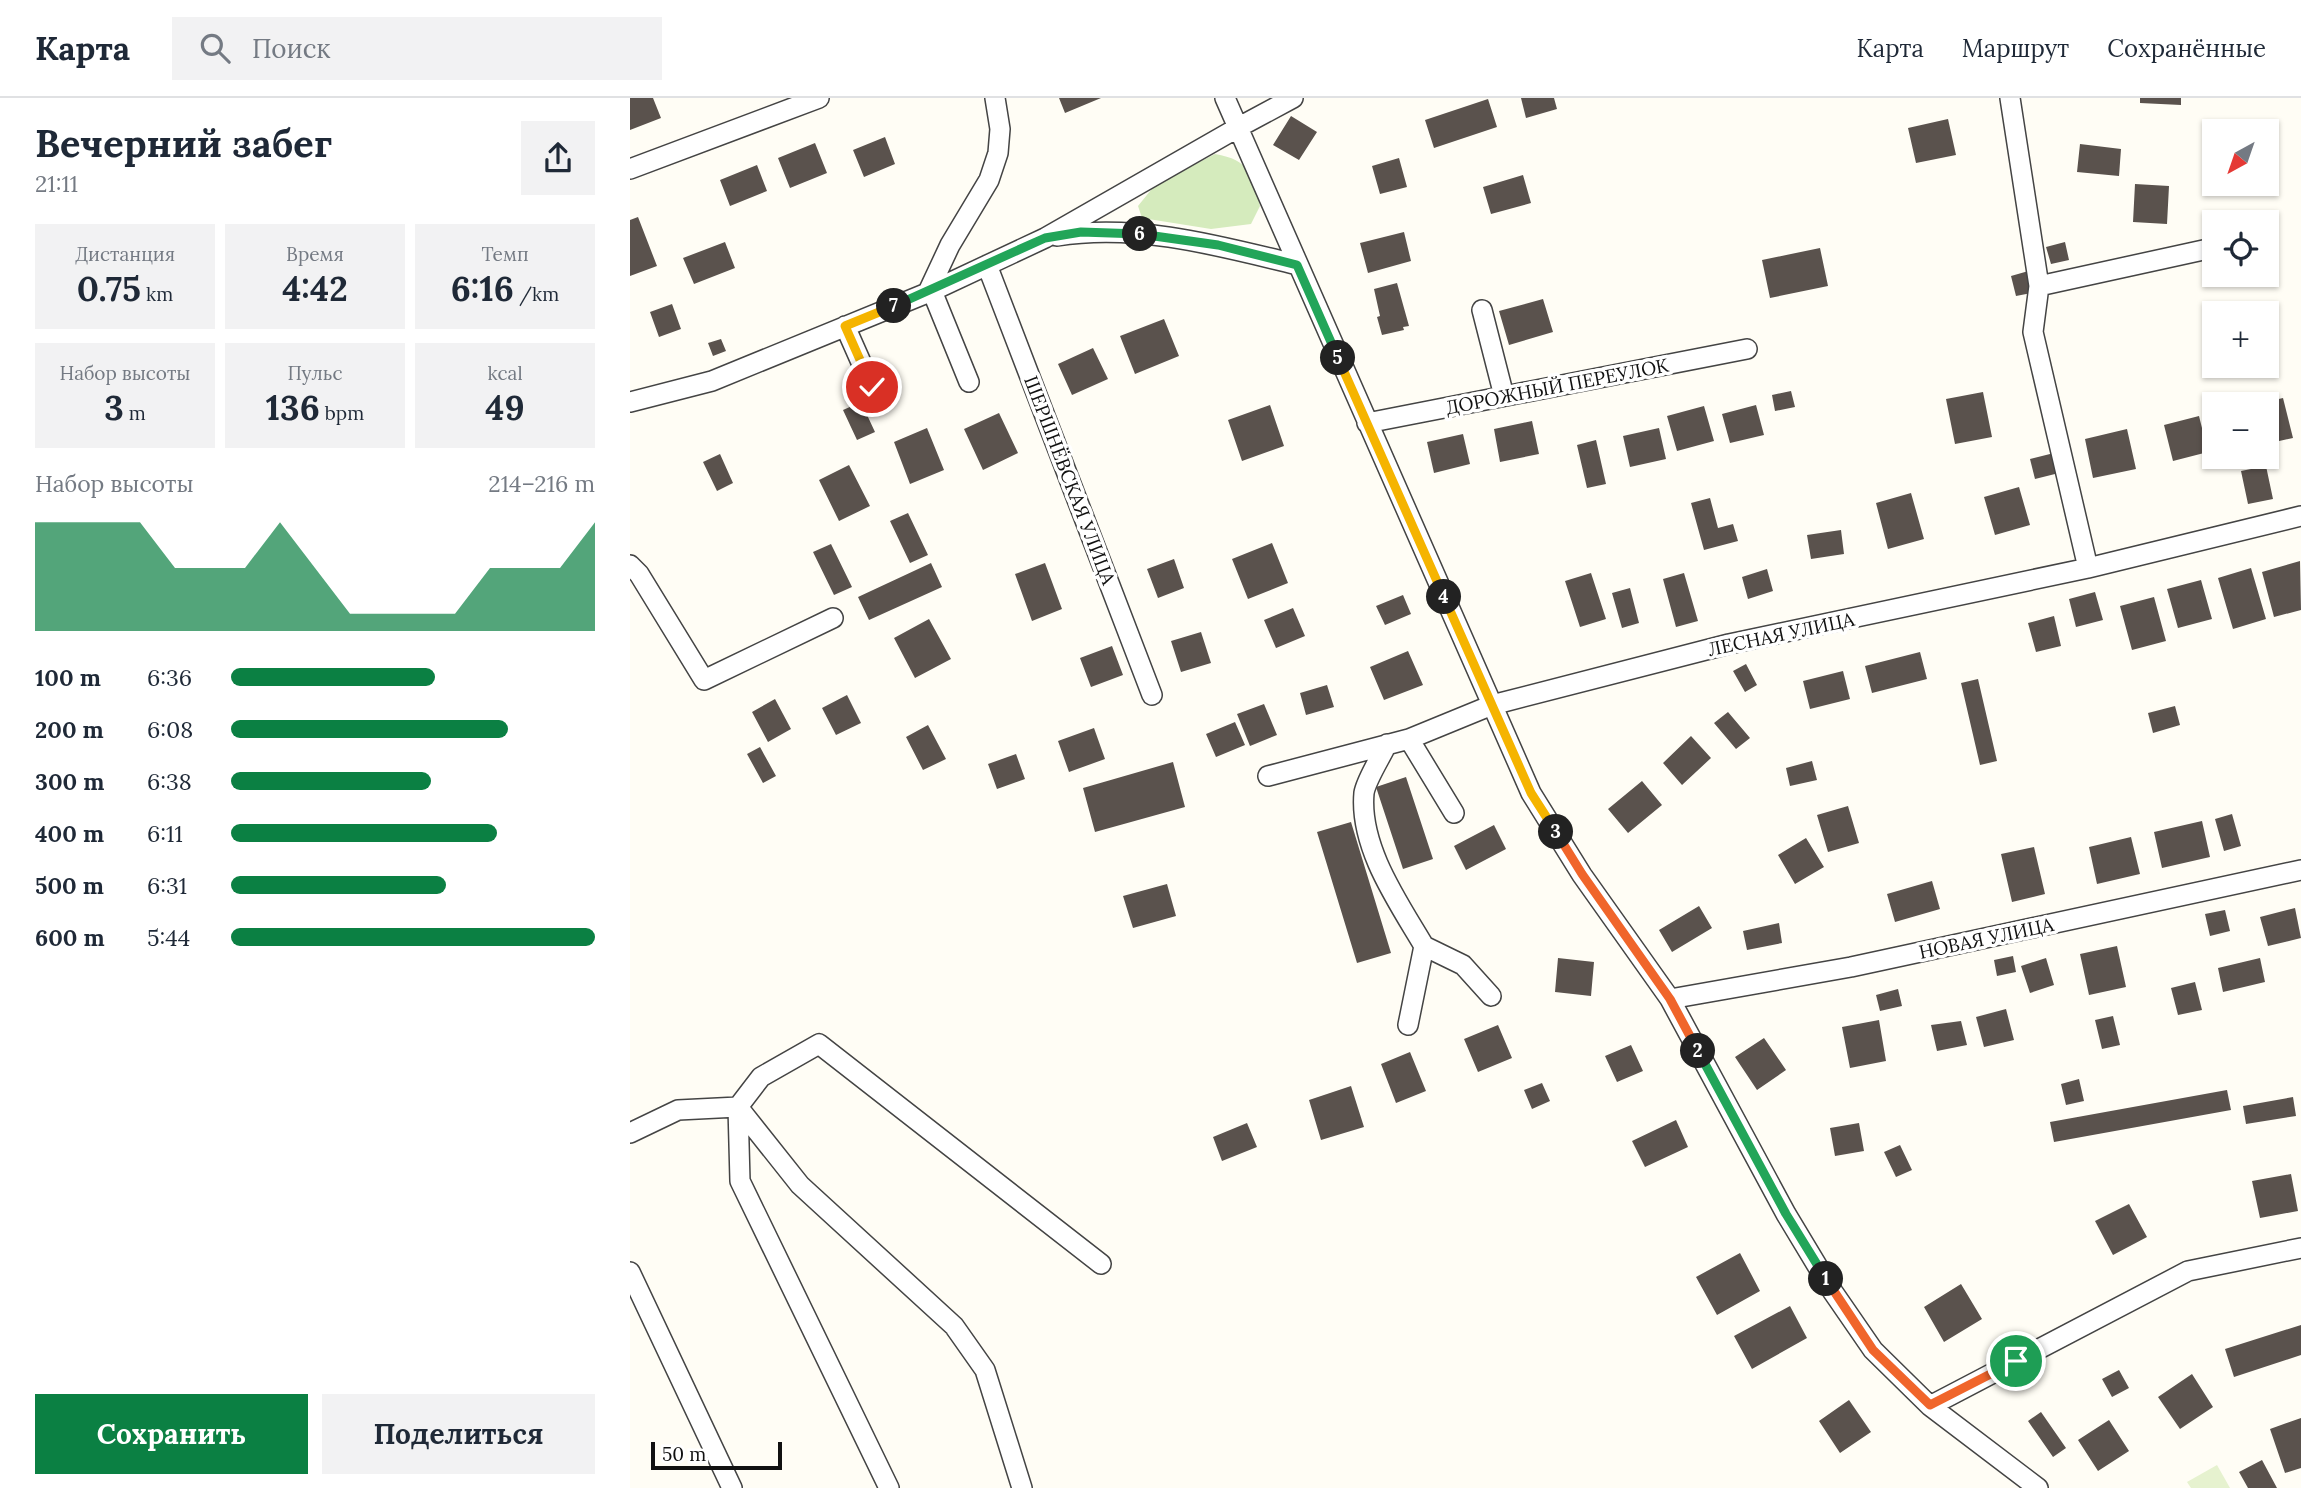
<!DOCTYPE html>
<html lang="ru">
<head>
<meta charset="utf-8">
<style>
  body { margin:0; font-family:Lora,serif; background:#f2f2f3; color:#1f2937; height:100vh; display:flex; flex-direction:column; font-size:26px; white-space:nowrap }
  * { box-sizing:border-box; margin:0 }
  p { font-size:23px; color:#747a83 }
  .icon { flex:none; width:38px; height:38px; fill:none; stroke:currentColor; stroke-width:2; stroke-linecap:round; stroke-linejoin:round }
  .map { position:relative; flex:1; overflow:hidden }
  .sheet { display:flex; flex-direction:column; background:#fff; width:630px }
  .sheet>* { flex:none }
  .needle { width:46px; rotate:220deg }
  .buttons { position:absolute; left:1572px; top:21px; display:grid; gap:14px }
  .buttons a { display:grid; place-items:center; width:77px; height:77px; border-radius:0px; background:#fff; box-shadow:0 2px 5px #0004; font-size:35px }
  .scale { position:absolute; left:21px; bottom:18px; width:131px; box-sizing:border-box; padding-left:7px; border:4px solid #111; border-top:0; font-size:19px; line-height:24px; white-space:nowrap; color:#111; -webkit-text-stroke:5px #fff; paint-order:stroke }
  .pin { position:absolute; display:grid; place-items:center; width:60px; height:60px; color:#fff; margin:-30px; border:4px solid #fff; border-radius:50%; box-shadow:0 2px 7px #0007 }
  .km { position:absolute; width:35px; height:35px; margin:-18px; border-radius:50%; background:#222; color:#fff; font-size:19px; line-height:35px; text-align:center }
  .round { display:grid; place-items:center; flex:none; width:74px; height:74px; border-radius:0px; background:#f2f2f3 }
  .headline { display:flex; align-items:center; justify-content:space-between; height:119px; padding:0 35px }
  h1 { font-size:38px; font-weight:700; line-height:52px }
  .stats { display:grid; grid-template-columns:repeat(3,1fr); gap:10px; height:119px; padding:7px 35px }
  .stats div { display:grid; align-content:center; border-radius:0px; background:#f2f2f3; text-align:center }
  .stats b { font-size:35px; font-weight:700 }
  .stats small { font-size:19px; font-weight:400 }
  .stats p { font-size:19px }
  .chart { height:196px; padding:14px 35px }
  .chart p { display:flex; justify-content:space-between }
  .chart svg { width:100%; height:126px; margin-top:7px; fill:#0b8043; opacity:.7 }
  .action { display:flex; gap:14px; margin-top:auto; padding:14px 35px }
  .action a { flex:1; height:80px; border-radius:0px; background:#0b8043; color:#fff; font-size:28px; font-weight:700; line-height:80px; text-align:center }
  .action a+a { background:#f2f2f3; color:#1f2937 }
  ul { padding:0 35px; list-style:none; font-size:23px }
  li { display:grid; grid-template-columns:112px 84px 1fr; align-items:center; height:52px }
  li i { height:18px; border-radius:9px; background:#0b8043 }
  header { display:flex; align-items:center; gap:42px; box-sizing:border-box; height:98px; padding:0 35px; background:#fff; border-bottom:2px solid #e0e1e3 }
  header strong { font-size:33px }
  nav { display:flex; gap:38px; margin-inline-start:auto; font-size:24px }
  .search { width:490px; height:63px; background:#f2f2f3; display:flex; align-items:center; gap:18px; box-sizing:border-box; padding:0 24px; border-radius:0px; color:#747a83; font-size:26px }
  main { display:flex; flex:1; min-height:0 }
  .map>svg:first-child { display:block }
</style>
</head>
<body>
<header>
<strong>Карта</strong>
<div class="search"><svg class="icon" aria-label="search" viewBox="0 0 24 24"><circle cx="10" cy="10" r="6"/><path d="M15 15l6 6"/></svg>Поиск</div>
<nav><a>Карта</a><a>Маршрут</a><a>Сохранённые</a></nav>
</header>
<main>
<section class="sheet">
<div class="headline"><div><h1>Вечерний забег</h1><p>21:11</p></div><a class="round"><svg class="icon" aria-label="share" viewBox="0 0 24 24"><path d="M12 15V3M7 8l5-5 5 5M5 13v7h14v-7"/></svg></a></div>
<div class="stats">
<div><p>Дистанция</p><b>0.75<small> km</small></b></div>
<div><p>Время</p><b>4:42</b></div>
<div><p>Темп</p><b>6:16<small> /km</small></b></div>
</div>
<div class="stats">
<div><p>Набор высоты</p><b>3<small> m</small></b></div>
<div><p>Пульс</p><b>136<small> bpm</small></b></div>
<div><p>kcal</p><b>49</b></div>
</div>
<div class="chart"><p><span>Набор высоты</span>214–216 m</p>
<svg viewBox="0 0 160 44" preserveAspectRatio="none"><path d="M0 44V6L10 6L20 6L30 6L40 22L50 22L60 22L70 6L80 22L90 38L100 38L110 38L120 38L130 22L140 22L150 22L160 6V44z"/></svg>
</div>
<ul>
<li><b>100 m</b>6:36<i style="width:56%"></i></li>
<li><b>200 m</b>6:08<i style="width:76%"></i></li>
<li><b>300 m</b>6:38<i style="width:55%"></i></li>
<li><b>400 m</b>6:11<i style="width:73%"></i></li>
<li><b>500 m</b>6:31<i style="width:59%"></i></li>
<li><b>600 m</b>5:44<i style="width:100%"></i></li>
</ul>
<div class="action"><a>Сохранить</a><a>Поделиться</a></div>
</section>
<div class="map">
<svg width="1671" height="1390" viewBox="0 0 1671 1390">
  <rect width="100%" height="100%" fill="#fffdf5"/>
  <path fill="#d5ebbd" d="M585,56C620,62 623,77 630,108L621,126L581,131L512,120L508,108L525,87Z"/>
  <path fill="#e6f2cf" d="M1587,1367L1600,1390H1561L1557,1384Z"/>
  <path fill="#5a524d" d="M0,0H23L31,20L0,32Z
    M429,0H471L435,15Z
    M891,0H924L927,11L896,20Z
    M1510,0H1551V7L1510,5Z
    M858,1L867,29L804,50L795,22Z
    M661,18L687,34L669,62L643,47Z
    M1318,21L1326,57L1286,65L1278,30Z
    M255,39L265,66L234,79L223,52Z
    M185,45L197,75L160,90L148,60Z
    M1450,46L1491,51L1489,78L1447,74Z
    M769,60L777,89L750,96L742,68Z
    M127,67L137,93L100,108L90,82Z
    M893,77L901,105L861,116L853,89Z
    M1505,86L1539,88L1537,126L1503,124Z
    M8,119L27,168L0,178V122Z
    M774,134L781,163L738,175L730,145Z
    M95,144L105,170L64,186L53,160Z
    M1435,144L1439,162L1421,166L1416,149Z
    M1190,150L1198,188L1140,200L1132,162Z
    M1402,172L1406,194L1386,198L1381,178Z
    M767,185L779,228L773,229L774,232L752,237L747,219L750,218L744,191Z
    M913,201L923,234L879,247L869,213Z
    M42,206L51,231L29,239L20,214Z
    M534,221L549,258L505,276L490,238Z
    M91,241L96,253L83,258L78,245Z
    M463,250L478,281L442,297L428,266Z
    M1161,293L1165,309L1145,313L1142,297Z
    M1353,294L1362,339L1325,346L1316,301Z
    M1653,300L1663,340L1636,346V304Z
    M231,304L245,334L227,342L213,312Z
    M640,307L654,348L612,363L598,322Z
    M1126,307L1134,337L1100,345L1092,316Z
    M1074,308L1084,343L1047,353L1037,318Z
    M369,315L388,355L353,372L334,331Z
    M1569,318L1578,354L1543,363L1534,327Z
    M902,323L909,356L870,364L864,331Z
    M297,330L314,372L280,386L264,344Z
    M1029,330L1036,361L1000,369L993,338Z
    M1497,331L1506,371L1463,380L1455,341Z
    M833,336L840,366L804,375L797,344Z
    M966,342L976,386L957,390L947,347Z
    M1424,355L1429,375L1405,381L1400,361Z
    M90,356L103,385L87,393L73,364Z
    M219,367L240,408L209,423L189,382Z
    M1636,368L1643,401L1618,406L1611,373Z
    M1389,389L1400,427L1365,437L1354,399Z
    M1281,395L1294,441L1258,451L1246,405Z
    M1080,400L1088,430L1103,426L1108,443L1074,452L1061,405Z
    M278,415L298,457L280,465L260,423Z
    M1211,432L1214,456L1181,461L1177,437Z
    M642,445L658,485L618,501L602,461Z
    M201,446L222,489L204,497L183,454Z
    M544,461L554,490L528,500L517,471Z
    M1670,463L1671,512L1644,519L1632,474Z
    M301,465L312,489L239,522L228,499Z
    M415,465L432,511L402,523L385,476Z
    M1621,470L1636,521L1603,531L1588,480Z
    M1137,471L1143,493L1118,501L1112,479Z
    M961,475L976,521L950,529L935,483Z
    M1054,475L1068,523L1046,529L1033,481Z
    M1571,482L1582,521L1548,530L1537,491Z
    M1000,490L1009,525L992,530L982,495Z
    M1465,494L1473,522L1446,529L1439,501Z
    M773,497L781,516L755,527L746,508Z
    M1524,499L1536,543L1502,552L1490,508Z
    M663,510L675,538L646,550L634,522Z
    M1424,518L1431,548L1406,554L1398,525Z
    M299,521L321,561L285,580L264,540Z
    M571,534L581,565L551,574L541,543Z
    M482,548L493,577L461,589L450,560Z
    M778,553L793,587L754,602L740,569Z
    M1290,554L1297,581L1242,595L1235,568Z
    M1116,566L1127,587L1115,594L1103,573Z
    M1213,573L1220,601L1180,611L1173,583Z
    M1348,581L1367,663L1350,667L1331,585Z
    M697,587L704,609L676,617L670,595Z
    M217,597L231,625L206,637L192,610Z
    M145,601L161,631L138,644L122,614Z
    M634,606L647,637L620,648L607,616Z
    M1545,608L1550,627L1523,635L1518,615Z
    M1098,614L1120,640L1106,651L1084,625Z
    M605,624L615,647L586,659L576,636Z
    M298,627L316,661L293,672L276,639Z
    M464,630L475,661L439,674L428,643Z
    M1061,638L1081,660L1052,687L1033,665Z
    M130,649L146,678L133,685L117,656Z
    M386,656L395,681L367,691L358,666Z
    M1182,663L1187,682L1160,688L1156,670Z
    M543,664L555,709L465,734L453,690Z
    M776,679L803,761L773,771L746,689Z
    M1012,683L1032,707L998,735L978,711Z
    M1218,708L1229,745L1198,754L1187,717Z
    M1602,716L1611,748L1594,753L1585,721Z
    M1572,723L1580,759L1532,770L1524,734Z
    M721,724L761,855L727,865L687,734Z
    M864,727L876,751L836,772L824,748Z
    M1501,739L1510,776L1467,786L1459,749Z
    M1176,740L1194,769L1165,786L1148,757Z
    M1404,749L1415,796L1382,804L1371,756Z
    M1302,783L1310,811L1265,824L1257,796Z
    M537,786L546,818L503,830L493,798Z
    M1069,808L1082,830L1042,854L1029,832Z
    M1665,810L1671,840L1638,848L1630,819Z
    M1595,812L1600,833L1580,838L1575,816Z
    M1149,825L1152,845L1117,852L1113,833Z
    M1487,848L1496,889L1459,897L1450,856Z
    M1383,858L1386,874L1367,878L1364,862Z
    M928,860L964,864L961,898L925,894Z
    M1416,860L1424,887L1400,895L1391,868Z
    M1630,860L1635,884L1593,894L1588,870Z
    M1565,884L1572,912L1548,917L1541,890Z
    M1268,891L1272,908L1250,913L1246,897Z
    M1376,911L1384,942L1354,949L1346,919Z
    M1483,918L1490,947L1472,951L1465,922Z
    M1249,922L1256,963L1220,970L1212,929Z
    M1331,923L1337,947L1307,953L1301,927Z
    M868,927L882,960L848,974L834,941Z
    M1134,940L1156,972L1127,992L1105,959Z
    M1001,947L1013,973L987,984L975,958Z
    M780,954L796,993L766,1005L751,966Z
    M1449,981L1454,1003L1436,1007L1431,986Z
    M912,985L920,1003L902,1011L894,992Z
    M721,988L734,1029L691,1042L679,1002Z
    M1597,992L1601,1012L1424,1044L1420,1024Z
    M1663,999L1666,1018L1616,1026L1613,1008Z
    M1046,1022L1058,1049L1015,1069L1002,1043Z
    M617,1025L627,1049L592,1063L583,1039Z
    M1229,1025L1234,1053L1205,1058L1200,1030Z
    M1270,1047L1282,1072L1266,1079L1254,1054Z
    M1661,1076L1668,1113L1630,1120L1622,1083Z
    M1499,1106L1517,1139L1483,1157L1465,1123Z
    M1110,1155L1130,1193L1087,1217L1066,1179Z
    M1331,1186L1352,1221L1314,1244L1294,1209Z
    M1160,1208L1177,1240L1122,1271L1104,1238Z
    M1671,1227V1257L1604,1279L1595,1251Z
    M1489,1272L1499,1290L1482,1299L1472,1281Z
    M1562,1276L1583,1309L1550,1331L1528,1299Z
    M1219,1302L1241,1334L1210,1355L1189,1323Z
    M1411,1314L1436,1350L1423,1359L1398,1323Z
    M1671,1320V1370L1655,1375L1640,1331Z
    M1479,1322L1499,1353L1468,1373L1448,1342Z
    M1632,1362L1647,1390H1618L1609,1374Z"/>
  <g fill="none" stroke-linecap="round" stroke-linejoin="round">
    <defs>
      <path id="minor" d="M595,0L901,695L952,777L1040,901L1156,1116L1203,1194L1243,1252L1300,1308L1408,1390
        M1380,0L1409,188L1403,234L1458,470
        M0,71L189,0
        M427,138C507,125 590,148 668,167
        M357,167L522,597
        M1409,188L1578,151
        M302,193L339,284
        M298,194L320,147L359,82L368,55L370,31L365,0
        M852,212L874,298
        M215,228L242,289
        M0,304L82,283L302,193L415,140L609,29L663,0
        M737,325L1117,251
        M0,467L9,476L74,582L203,520
        M779,641L824,715
        M757,646C751,659 736,682 734,695C729,749 768,804 794,848
        M638,678L779,641L862,607L1099,546L1458,470L1671,418
        M1040,901L1221,869L1671,772
        M778,927L794,848L833,867L861,898
        M0,1035L48,1012L108,1009L110,1083L259,1390
        M0,1174L102,1390
        M1300,1308L1558,1173L1671,1150
        M392,1390L355,1272L324,1228L170,1087L108,1009L131,979L189,946L471,1166"/>
    </defs>
    <use href="#minor" stroke="#444" stroke-width="22"/>
    <use href="#minor" stroke="#fff" stroke-width="19"/>
  </g>
  <g fill="none" stroke-linecap="round" stroke-linejoin="round">
    <defs>
      <path id="split-1" d="M1196,1181L1243,1252L1300,1307L1386,1263"/>
      <path id="split-2" d="M1068,953L1156,1116L1196,1181"/>
      <path id="split-3" d="M926,734L952,776L1040,901L1068,953"/>
      <path id="split-4" d="M814,499L901,695L926,734"/>
      <path id="split-5" d="M708,260L814,499"/>
      <path id="split-6" d="M510,136L588,147L667,167L708,260"/>
      <path id="split-7" d="M264,208L415,140L451,134L510,136"/>
      <path id="split-8" d="M242,289L215,228L264,208"/>
    </defs>
    <use href="#split-1" stroke="#fff" stroke-width="14"/>
    <use href="#split-2" stroke="#fff" stroke-width="14"/>
    <use href="#split-3" stroke="#fff" stroke-width="14"/>
    <use href="#split-4" stroke="#fff" stroke-width="14"/>
    <use href="#split-5" stroke="#fff" stroke-width="14"/>
    <use href="#split-6" stroke="#fff" stroke-width="14"/>
    <use href="#split-7" stroke="#fff" stroke-width="14"/>
    <use href="#split-8" stroke="#fff" stroke-width="14"/>
    <use href="#split-1" stroke="#f0652b" stroke-width="9"/>
    <use href="#split-2" stroke="#22a559" stroke-width="9"/>
    <use href="#split-3" stroke="#f0652b" stroke-width="9"/>
    <use href="#split-4" stroke="#f5b400" stroke-width="9"/>
    <use href="#split-5" stroke="#f5b400" stroke-width="9"/>
    <use href="#split-6" stroke="#22a559" stroke-width="9"/>
    <use href="#split-7" stroke="#22a559" stroke-width="9"/>
    <use href="#split-8" stroke="#f5b400" stroke-width="9"/>
  </g>
  <g text-anchor="middle" stroke-width="7" stroke-linejoin="round" paint-order="stroke">
    <g font-size="19" fill="#111" stroke="#fff">
      <text transform="translate(927 288) rotate(-11)" y="7">ДОРОЖНЫЙ ПЕРЕУЛОК</text>
      <text transform="translate(440 382) rotate(69)" y="7">ШЕРШНЁВСКАЯ УЛИЦА</text>
      <text transform="translate(1151 536) rotate(-12)" y="7">ЛЕСНАЯ УЛИЦА</text>
      <text transform="translate(1356 840) rotate(-12)" y="7">НОВАЯ УЛИЦА</text>
    </g>
  </g>
</svg>
<div class="buttons">
<a><svg class="needle" viewBox="-14 -14 28 28"><path d="M0-13l5 13h-10z" fill="#e53935"/><path d="M0 13l5-13h-10z" fill="#747a83"/></svg></a>
<a><svg class="icon" aria-label="locate" viewBox="0 0 24 24"><circle cx="12" cy="12" r="6"/><path d="M12 2v4M12 18v4M2 12h4M18 12h4"/></svg></a>
<a>+</a>
<a>−</a>
</div>
<div class="scale">50 m</div>
<div class="pin" style="left:1386px;top:1263px;background:#1e9e55"><svg class="icon" aria-label="arrive" viewBox="0 0 24 24"><path d="M6 21V4h12l-3 4 3 4H6"/></svg></div>
<div class="pin" style="left:242px;top:289px;background:#d93025"><svg class="icon" aria-label="check" viewBox="0 0 24 24"><path d="M5 12l5 5 9-10"/></svg></div>
<b class="km" style="left:1196px;top:1181px">1</b>
<b class="km" style="left:1068px;top:953px">2</b>
<b class="km" style="left:926px;top:734px">3</b>
<b class="km" style="left:814px;top:499px">4</b>
<b class="km" style="left:708px;top:260px">5</b>
<b class="km" style="left:510px;top:136px">6</b>
<b class="km" style="left:264px;top:208px">7</b>
</div>
</main>
</body>
</html>
